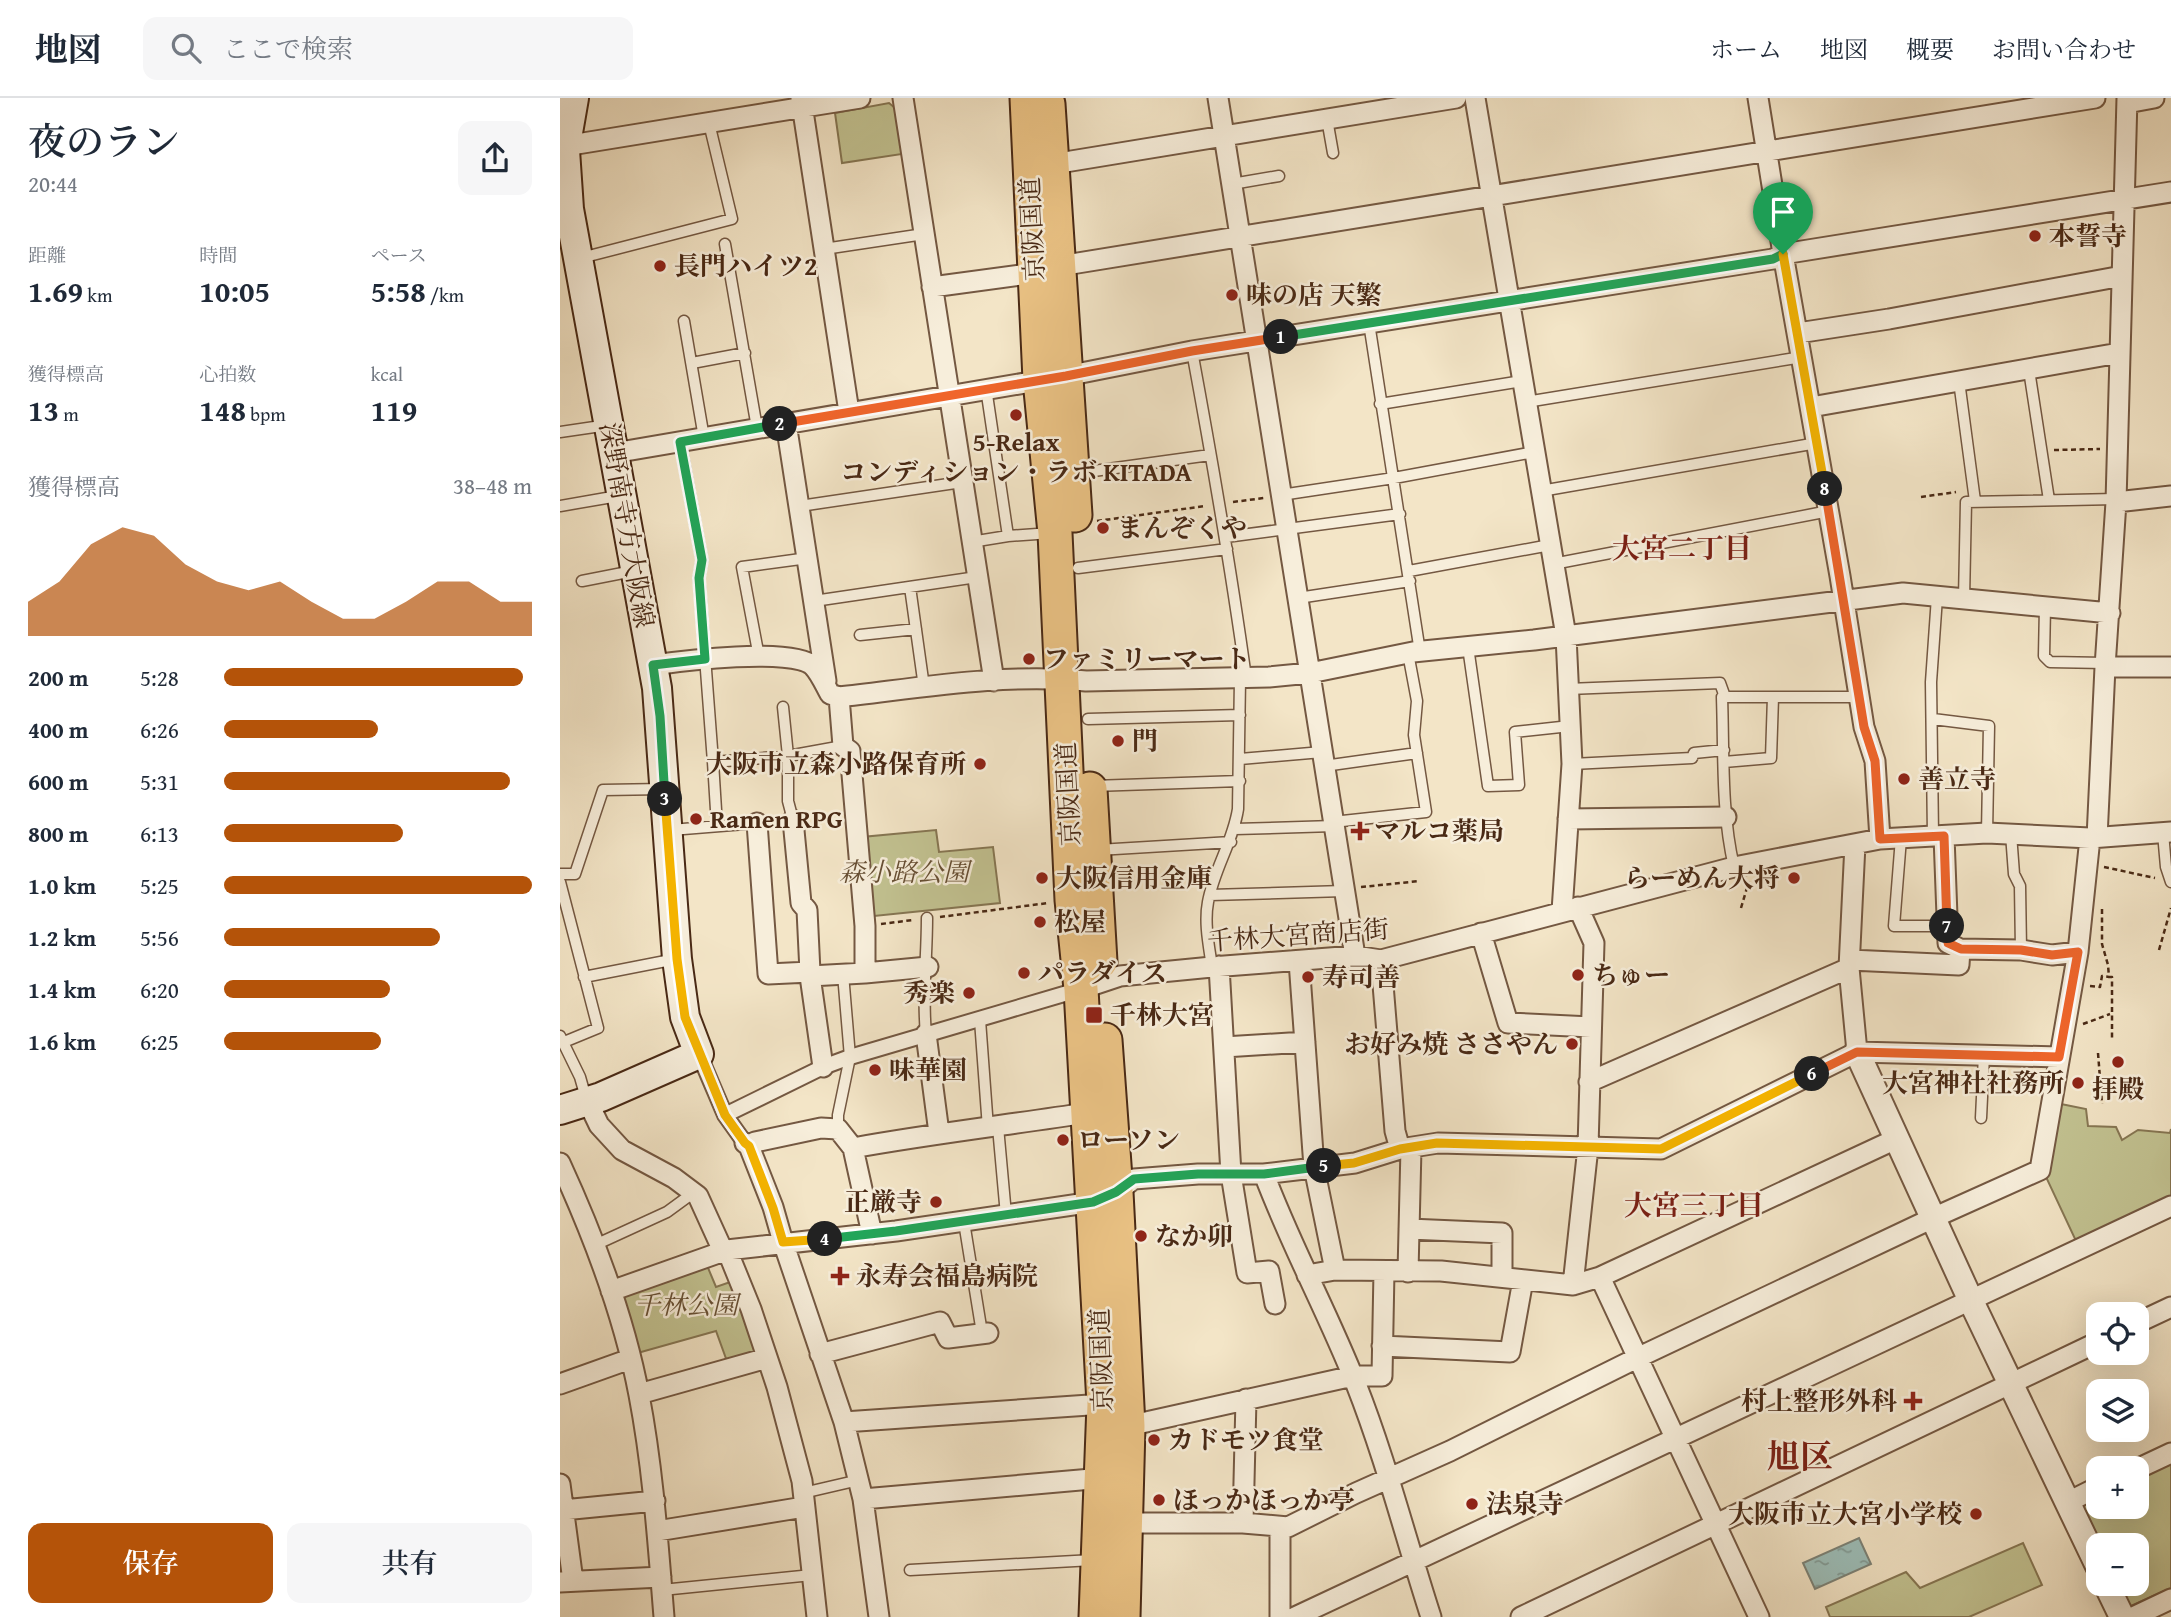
<!DOCTYPE html>
<html lang="ja">
<head>
<meta charset="utf-8">
<style>
  body { margin:0; font-family:"Gentium Book Plus","Noto Serif JP",serif; background:#f6f6f7; color:#1f2937; height:100vh; display:flex; flex-direction:column; font-size:26px; white-space:nowrap }
  * { box-sizing:border-box; margin:0 }
  p { font-size:23px; color:#747a83 }
  .icon { flex:none; width:38px; height:38px; fill:none; stroke:currentColor; stroke-width:2; stroke-linecap:round; stroke-linejoin:round }
  .map { position:relative; flex:1; overflow:hidden }
  .side { display:flex; flex-direction:column; background:#fff; width:560px }
  .side>* { flex:none }
  .tools { position:absolute; left:1526px; top:1204px; display:grid; gap:14px }
  .tools a { display:grid; place-items:center; width:63px; height:63px; border-radius:14px; background:#fff; box-shadow:0 7px 28px #0002; font-size:35px }
  .pin { position:absolute; display:grid; place-items:center; width:60px; height:60px; color:#fff; margin:-72px -30px; border-radius:50% 50% 50% 0; rotate:-45deg; box-shadow:0 0 7px #0007 }
  .pin .icon { rotate:45deg }
  .km { position:absolute; width:35px; height:35px; margin:-18px; border-radius:50%; background:#222; color:#fff; font-size:19px; line-height:35px; text-align:center }
  .round { display:grid; place-items:center; flex:none; width:74px; height:74px; border-radius:14px; background:#f6f6f7 }
  .overview { display:flex; align-items:center; justify-content:space-between; height:119px; padding:0 28px }
  h1 { font-size:38px; font-weight:600; line-height:52px }
  .figures { display:grid; grid-template-columns:repeat(3,1fr); gap:10px; height:119px; padding:7px 28px }
  .figures div { display:grid; align-content:center }
  .figures b { font-size:30px; font-weight:600 }
  .figures small { font-size:19px; font-weight:400 }
  .figures p { font-size:19px }
  .chart { height:196px; padding:14px 28px }
  .chart p { display:flex; justify-content:space-between }
  .chart svg { width:100%; height:126px; margin-top:7px; fill:#b45309; opacity:.7 }
  .cta { display:flex; gap:14px; margin-top:auto; padding:14px 28px }
  .cta a { flex:1; height:80px; border-radius:14px; background:#b45309; color:#fff; font-size:28px; font-weight:600; line-height:80px; text-align:center }
  .cta a+a { background:#f6f6f7; color:#1f2937 }
  ul { padding:0 28px; list-style:none; font-size:23px }
  li { display:grid; grid-template-columns:112px 84px 1fr; align-items:center; height:52px }
  li i { height:18px; border-radius:9px; background:#b45309 }
  header { display:flex; align-items:center; gap:42px; box-sizing:border-box; height:98px; padding:0 35px; background:#fff; border-bottom:2px solid #e0e1e3 }
  header strong { font-size:33px }
  nav { display:flex; gap:38px; margin-inline-start:auto; font-size:24px }
  .search { width:490px; height:63px; background:#f6f6f7; display:flex; align-items:center; gap:18px; box-sizing:border-box; padding:0 24px; border-radius:14px; color:#747a83; font-size:26px }
  main { display:flex; flex:1; min-height:0 }
  .map>svg:first-child { display:block }
</style>
</head>
<body>
<header>
<strong>地図</strong>
<div class="search"><svg class="icon" aria-label="search" viewBox="0 0 24 24"><circle cx="10" cy="10" r="6"/><path d="M15 15l6 6"/></svg>ここで検索</div>
<nav><a>ホーム</a><a>地図</a><a>概要</a><a>お問い合わせ</a></nav>
</header>
<main>
<section class="side">
<div class="overview"><div><h1>夜のラン</h1><p>20:44</p></div><a class="round"><svg class="icon" aria-label="share" viewBox="0 0 24 24"><path d="M12 15V3M7 8l5-5 5 5M5 13v7h14v-7"/></svg></a></div>
<div class="figures">
<div><p>距離</p><b>1.69<small> km</small></b></div>
<div><p>時間</p><b>10:05</b></div>
<div><p>ペース</p><b>5:58<small> /km</small></b></div>
</div>
<div class="figures">
<div><p>獲得標高</p><b>13<small> m</small></b></div>
<div><p>心拍数</p><b>148<small> bpm</small></b></div>
<div><p>kcal</p><b>119</b></div>
</div>
<div class="chart"><p><span>獲得標高</span>38–48 m</p>
<svg viewBox="0 0 160 44" preserveAspectRatio="none"><path d="M0 44V32L10 25L20 12L30 6L40 9L50 19L60 25L70 28L80 25L90 32L100 38L110 38L120 32L130 25L140 25L150 32L160 32V44z"/></svg>
</div>
<ul>
<li><b>200 m</b>5:28<i style="width:97%"></i></li>
<li><b>400 m</b>6:26<i style="width:50%"></i></li>
<li><b>600 m</b>5:31<i style="width:93%"></i></li>
<li><b>800 m</b>6:13<i style="width:58%"></i></li>
<li><b>1.0 km</b>5:25<i style="width:100%"></i></li>
<li><b>1.2 km</b>5:56<i style="width:70%"></i></li>
<li><b>1.4 km</b>6:20<i style="width:54%"></i></li>
<li><b>1.6 km</b>6:25<i style="width:51%"></i></li>
</ul>
<div class="cta"><a>保存</a><a>共有</a></div>
</section>
<div class="map">
<svg width="1611" height="1519" viewBox="0 0 1611 1519">
  <defs>
    <pattern id="water-ripples" width="26" height="14" patternUnits="userSpaceOnUse" patternTransform="scale(1.75)"><rect width="26" height="14" fill="#9cbeb9"/><path d="M2 4q2-2 4 0t4 0M15 11q2-2 4 0t4 0" fill="none" stroke="#819a95"/></pattern>
  </defs>
  <rect width="100%" height="100%" fill="#f3e5c7"/>
  <filter id="stains"><feTurbulence type="fractalNoise" baseFrequency=".00286" numOctaves="4"/><feColorMatrix values="0 0 0 0 .2 0 0 0 0 .09 0 0 0 0 .02 0 0 0 .5 -.17"/></filter>
  <radialGradient id="worn" r=".72"><stop offset=".6" stop-color="#630" stop-opacity="0"/><stop offset="1" stop-color="#630" stop-opacity=".3"/></radialGradient>
  <path fill="#c2c291" stroke="#867653" stroke-width="2" d="M329,5L335,10L342,56L282,65L275,15Z
    M376,732L379,754L433,749L440,805L314,818L308,812L302,739Z
    M1501,1006L1526,1011L1528,1028L1556,1029L1562,1042L1578,1032L1610,1035L1611,1031V1098L1516,1143L1486,1079Z
    M146,1165L156,1189L173,1183L201,1256L168,1266L156,1233L74,1256L58,1199Z
    M1611,1362V1490L1571,1508L1566,1507L1556,1486H1577V1447H1538L1521,1405L1538,1397V1409H1577V1378Z
    M1463,1445L1482,1487L1409,1519H1270L1266,1509L1346,1474L1360,1490Z"/>
  <path fill="url(#water-ripples)" stroke="#7b8277" stroke-width="2" d="M1299,1440L1311,1466L1255,1491L1243,1465Z"/>
  <g fill="none" stroke-linecap="round" stroke-linejoin="round">
    <defs>
      <path id="service" d="M767,21L773,55
        M672,86L719,78
        M165,146L197,330
        M264,151L364,136
        M21,160L172,121L149,25
        M124,223L144,340
        M809,225L860,554
        M632,253C652,361 671,471 686,580
        M132,265L185,255
        M1469,272L1489,402
        M1399,283L1415,403
        M426,290L448,438
        M966,304L1242,259
        M820,306L962,283
        M0,334L48,327
        M120,343L142,462L139,480L153,664
        M519,375L650,357
        M981,393L1257,345
        M721,397L834,380L974,354
        M0,408L58,398
        M240,408L402,384
        M666,439L840,416
        M411,444L448,438L491,435
        M993,466L1269,413
        M518,470L667,451
        M849,473L990,447
        M22,483L73,473
        M350,489L364,589
        M738,500L850,483
        M1404,501L1406,404L1556,401
        M254,503L417,479
        M1485,509L1484,558L1490,564L1545,565
        M300,537L356,531
        M908,549L928,688L959,687L955,634L1010,628
        M199,559L182,469L248,460
        M1008,591L1160,585L1165,599
        M528,621L680,617
        M1373,621L1429,628L1427,735
        M680,661L762,654
        M1164,664L1211,660L1213,599
        M1012,666L1132,660L1134,655L1164,652
        M764,668L857,655
        M533,688L680,683
        M773,724L866,714L854,637L857,603L848,555
        M157,728L153,664L228,658L283,648
        M675,731L774,728
        M111,732L233,722L228,703V658L223,609
        M1603,735L1606,769L1611,784
        M1451,736L1454,776L1460,788L1461,852
        M1373,738L1371,584L1377,499
        M1341,740L1334,828H1387
        M538,752L671,744
        M1174,769C1161,713 1164,655 1162,599H1299
        M0,776H15L43,692L104,691
        M0,784L38,930L4,944
        M650,797L784,793
        M652,869C649,848 644,825 648,804C654,771 673,744 678,711L680,581
        M24,879L116,861
        M420,922L428,1030
        M366,936C362,898 367,859 367,820
        M0,938L20,979L26,1000
        M1421,1020L1424,957
        M438,1029L446,1117
        M278,1031V1017L290,959L283,876
        M404,1124L422,1235
        M35,1147L107,1114L133,1095
        M243,1395L299,1382
        M350,1472L533,1462
        M102,1492L252,1477"/>
      <path id="pedestrian" d="M139,956L165,1017L185,1045
        M165,1017L263,969L290,959L521,891"/>
      <path id="minor" d="M241,0L289,314
        M343,0L434,583
        M658,0L795,858
        M915,0L1006,538L1012,666L1002,813
        M1198,0L1223,156L1280,478L1304,629L1315,663L1320,741
        M1567,5L1594,0
        M1,32L17,46L300,0
        M493,66L896,0
        M499,168L1535,0
        M372,189L475,175
        M1238,235L1329,221L1562,178
        M1251,309L1559,255
        M226,325L266,583
        M54,355L506,278L632,253L1213,161L1223,156L1611,94
        M1556,404L1611,398
        M93,567C121,563 233,549 253,568C260,575 265,587 270,596L279,599C360,590 444,575 526,583L709,579L750,575L853,554L974,542L1343,495L1550,515
        M1545,569H1611
        M1008,721L1166,719
        M233,722L241,805L247,812L250,874
        M197,725L208,876L250,874V878
        M1384,738L1388,845L1400,851L1461,852L1492,857L1518,854
        M1537,740L1545,569L1556,404L1567,0
        M1295,746L1289,870L1297,954
        M921,835L948,925L1031,929
        M821,862L835,1033L840,1051
        M1290,862L1399,867L1400,851
        M739,863L754,1069L775,1172
        M659,868L671,1076L687,1175L709,1173L715,1206
        M305,875L368,869
        M521,891L560,878L652,869L795,858L821,862L1174,769L1320,741L1427,735L1530,740L1611,734
        M366,936L379,1035
        M664,949L745,944
        M263,969L250,878L305,875V828L290,653L283,648L279,599
        M1029,984L1289,870
        M28,1004L39,1027L62,1052L114,1080L138,1098L163,1153
        M185,1045L189,1048L213,1109L223,1144L284,1324L303,1401L319,1519
        M189,1048L195,1044L261,1030L278,1031L293,1050L312,1136
        M293,1050C370,1036 448,1027 526,1015
        M0,1065C34,1139 64,1217 79,1297C93,1370 98,1445 104,1519
        M704,1076C731,1148 768,1215 796,1286C826,1362 846,1442 871,1519
        M849,1131L942,1135V1179
        M167,1152L191,1211L217,1289L242,1383L257,1519
        M848,1174L851,1050
        M747,1177L775,1172L881,1173L1013,1187L1040,1179L1336,1041
        M1040,1179L1199,1519
        M1013,1187L1028,1049L1034,845L1018,809
        M51,1193L167,1152L336,1133L533,1104L556,1094L574,1081L638,1076H704L795,1065L840,1051L878,1045L1101,1051L1297,954L1499,959
        M1577,1225L1611,1209
        M822,1248L950,1254L963,1182
        M260,1256L380,1224L388,1240L428,1235
        M0,1286L70,1261
        M79,1296L207,1260
        M284,1324L544,1306
        M568,1328L793,1278H822L824,1173
        M1577,1371L1611,1355
        M0,1386L13,1483
        M303,1401L543,1380
        M1508,1404L1538,1389
        M3,1412L95,1403
        M565,1425H683L728,1429L796,1395L890,1353L1077,1260L1373,1120L1480,1072L1518,854L1530,740
        M683,1425L686,1301
        M97,1433L244,1409
        M0,1484L101,1479
        M720,1519V1430
        M735,1519L1611,1108
        M961,1519L1538,1244
        M1573,1519L1611,1501"/>
      <path id="tertiary" d="M1297,954L1411,1203L1538,1468
        M1546,1486L1562,1519"/>
      <path id="secondary" d="M0,1012L41,999L139,956L125,919L117,861L97,590L9,111L5,52L14,0"/>
      <path id="trunk" d="M467,0L480,282L495,435L512,802L521,891L544,1306L536,1519
        M488,6L515,417
        M530,691L540,864
        M545,942L556,1094L568,1328L563,1519"/>
    </defs>
    <use href="#service" stroke="#745842" stroke-width="13"/>
    <use href="#pedestrian" stroke="#745842" stroke-width="18"/>
    <use href="#minor" stroke="#745842" stroke-width="23"/>
    <use href="#tertiary" stroke="#745842" stroke-width="28"/>
    <use href="#secondary" stroke="#492915" stroke-width="32"/>
    <use href="#trunk" stroke="#492915" stroke-width="37"/>
    <path stroke="#492915" stroke-width="2.5" stroke-dasharray="5 3.5" stroke-linecap="butt" d="M1494,352L1540,351
      M1361,399L1396,394
      M673,404L704,400
      M537,423L645,408
      M1544,769L1595,780
      M801,789L860,783
      M1181,810L1189,783
      M1542,811V846L1548,867L1549,879H1552V943
      M380,819L488,805
      M321,826L353,822
      M1599,852L1611,810
      M1530,888L1540,889L1542,878L1549,879
      M1523,926L1550,916
      M1538,955L1542,1006"/>
    <use href="#service" stroke="#f7eedb" stroke-width="10"/>
    <use href="#pedestrian" stroke="#f7eedb" stroke-width="14"/>
    <use href="#minor" stroke="#f7eedb" stroke-width="19"/>
    <use href="#tertiary" stroke="#f7eedb" stroke-width="24"/>
    <use href="#secondary" stroke="#f7eedb" stroke-width="28"/>
    <use href="#trunk" stroke="#eac284" stroke-width="33"/>
  </g>
  <g fill="none" stroke-linecap="round" stroke-linejoin="round">
    <defs>
      <path id="split-1" d="M721,239L1213,161L1223,156"/>
      <path id="split-2" d="M220,326L506,278L632,253L721,239"/>
      <path id="split-3" d="M105,701L100,618L93,567L145,561L139,480L142,462L120,344L220,326"/>
      <path id="split-4" d="M105,701L117,861L125,919L165,1017L185,1045L189,1048L213,1110L223,1144L265,1141"/>
      <path id="split-5" d="M265,1141L336,1133L533,1104L556,1094L574,1081L638,1076H704L764,1068"/>
      <path id="split-6" d="M764,1068L794,1065L840,1051L877,1045L1101,1051L1252,976"/>
      <path id="split-7" d="M1252,976L1297,954L1499,959L1518,854L1492,857L1461,852L1401,851L1388,845L1387,828"/>
      <path id="split-8" d="M1265,391L1304,629L1315,663L1320,741L1384,738L1387,828"/>
      <path id="split-9" d="M1223,156L1265,391"/>
    </defs>
    <use href="#split-1" stroke="#fff" stroke-width="14"/>
    <use href="#split-2" stroke="#fff" stroke-width="14"/>
    <use href="#split-3" stroke="#fff" stroke-width="14"/>
    <use href="#split-4" stroke="#fff" stroke-width="14"/>
    <use href="#split-5" stroke="#fff" stroke-width="14"/>
    <use href="#split-6" stroke="#fff" stroke-width="14"/>
    <use href="#split-7" stroke="#fff" stroke-width="14"/>
    <use href="#split-8" stroke="#fff" stroke-width="14"/>
    <use href="#split-9" stroke="#fff" stroke-width="14"/>
    <use href="#split-1" stroke="#22a559" stroke-width="9"/>
    <use href="#split-2" stroke="#f0652b" stroke-width="9"/>
    <use href="#split-3" stroke="#22a559" stroke-width="9"/>
    <use href="#split-4" stroke="#f5b400" stroke-width="9"/>
    <use href="#split-5" stroke="#22a559" stroke-width="9"/>
    <use href="#split-6" stroke="#f5b400" stroke-width="9"/>
    <use href="#split-7" stroke="#f0652b" stroke-width="9"/>
    <use href="#split-8" stroke="#f0652b" stroke-width="9"/>
    <use href="#split-9" stroke="#f5b400" stroke-width="9"/>
  </g>
  <g fill="#8f2418" stroke="#f7eedb" stroke-width="2.5">
    <circle cx="1475" cy="138" r="7"/>
    <circle cx="100" cy="168" r="7"/>
    <circle cx="672" cy="197" r="7"/>
    <circle cx="456" cy="317" r="7"/>
    <circle cx="543" cy="430" r="7"/>
    <circle cx="469" cy="561" r="7"/>
    <circle cx="558" cy="643" r="7"/>
    <circle cx="420" cy="666" r="7"/>
    <circle cx="1344" cy="681" r="7"/>
    <circle cx="136" cy="721" r="7"/>
    <path d="M796.5 722.5h7v7h7v7h-7v7h-7v-7h-7v-7h7z"/>
    <circle cx="482" cy="780" r="7"/>
    <circle cx="1234" cy="780" r="7"/>
    <circle cx="480" cy="824" r="7"/>
    <circle cx="464" cy="875" r="7"/>
    <circle cx="1018" cy="877" r="7"/>
    <circle cx="748" cy="879" r="7"/>
    <circle cx="409" cy="895" r="7"/>
    <rect x="525" y="908" width="18" height="18" rx="3.5"/>
    <circle cx="1012" cy="946" r="7"/>
    <circle cx="1558" cy="964" r="7"/>
    <circle cx="315" cy="972" r="7"/>
    <circle cx="1518" cy="985" r="7"/>
    <circle cx="503" cy="1042" r="7"/>
    <circle cx="376" cy="1104" r="7"/>
    <circle cx="581" cy="1138" r="7"/>
    <path d="M276.5 1167.5h7v7h7v7h-7v7h-7v-7h-7v-7h7z"/>
    <path d="M1349.5 1292.5h7v7h7v7h-7v7h-7v-7h-7v-7h7z"/>
    <circle cx="594" cy="1342" r="7"/>
    <circle cx="599" cy="1402" r="7"/>
    <circle cx="912" cy="1406" r="7"/>
    <circle cx="1416" cy="1416" r="7"/>
  </g>
  <g text-anchor="middle" stroke-width="5" stroke-linejoin="round" paint-order="stroke">
    <g font-size="26" fill="#492915" stroke="#f7eedb">
      <text transform="translate(472 131) rotate(-93)" y="9">京阪国道</text>
      <text transform="translate(67 427) rotate(80)" y="9">深野南寺方大阪線</text>
      <text transform="translate(508 696) rotate(-93)" y="9">京阪国道</text>
      <text transform="translate(738 837) rotate(-4)" y="9">千林大宮商店街</text>
      <text transform="translate(541 1262) rotate(-92)" y="9">京阪国道</text>
    </g>
    <g font-size="26" font-weight="bold" fill="#492915" stroke="#f7eedb" text-anchor="start">
      <text x="1489" y="147">本誓寺</text>
      <text x="114" y="177">長門ハイツ2</text>
      <text x="686" y="206">味の店 天繁</text>
      <text x="456" y="353" text-anchor="middle">5-Relax<tspan x="456" dy="30">コンディション・ラボ KITADA</tspan></text>
      <text x="557" y="439">まんぞくや</text>
      <text x="483" y="570">ファミリーマート</text>
      <text x="572" y="652">門</text>
      <text x="406" y="675" text-anchor="end">大阪市立森小路保育所</text>
      <text x="1358" y="690">善立寺</text>
      <text x="150" y="730">Ramen RPG</text>
      <text x="814" y="742">マルコ薬局</text>
      <text x="496" y="789">大阪信用金庫</text>
      <text x="1220" y="789" text-anchor="end">らーめん大将</text>
      <text x="494" y="833">松屋</text>
      <text x="478" y="884">パラダイス</text>
      <text x="1032" y="886">ちゅー</text>
      <text x="762" y="888">寿司善</text>
      <text x="395" y="904" text-anchor="end">秀楽</text>
      <text x="550" y="926">千林大宮</text>
      <text x="998" y="955" text-anchor="end">お好み焼 ささやん</text>
      <text x="329" y="981">味華園</text>
      <text x="1504" y="994" text-anchor="end">大宮神社社務所</text>
      <text x="1558" y="1000" text-anchor="middle">拝殿</text>
      <text x="517" y="1051">ローソン</text>
      <text x="362" y="1113" text-anchor="end">正厳寺</text>
      <text x="595" y="1147">なか卯</text>
      <text x="296" y="1187">永寿会福島病院</text>
      <text x="1337" y="1312" text-anchor="end">村上整形外科</text>
      <text x="608" y="1351">カドモツ食堂</text>
      <text x="613" y="1411">ほっかほっか亭</text>
      <text x="926" y="1415">法泉寺</text>
      <text x="1402" y="1425" text-anchor="end">大阪市立大宮小学校</text>
    </g>
    <g font-size="26" font-style="italic" fill="#674f34" stroke="#f7eedb">
      <text x="344" y="783">森小路公園</text>
      <text x="126" y="1216">千林公園</text>
    </g>
    <g font-size="28" font-weight="bold" fill="#7a1f14" stroke="#f7eedb">
      <text x="1122" y="460">大宮二丁目</text>
      <text x="1134" y="1117">大宮三丁目</text>
    </g>
    <g font-size="33" font-weight="bold" fill="#7a1f14" stroke="#f7eedb">
      <text x="1240" y="1370">旭区</text>
    </g>
  </g>
  <rect width="100%" height="100%" filter="url(#stains)"/>
  <rect width="100%" height="100%" fill="url(#worn)"/>
</svg>
<div class="tools">
<a><svg class="icon" aria-label="locate" viewBox="0 0 24 24"><circle cx="12" cy="12" r="6"/><path d="M12 2v4M12 18v4M2 12h4M18 12h4"/></svg></a>
<a><svg class="icon" aria-label="layers" viewBox="0 0 24 24"><path d="M12 4l9 5-9 5-9-5zM3 14l9 5 9-5"/></svg></a>
<a>+</a>
<a>−</a>
</div>
<div class="pin" style="left:1223px;top:156px;background:#1e9e55"><svg class="icon" aria-label="arrive" viewBox="0 0 24 24"><path d="M6 21V4h12l-3 4 3 4H6"/></svg></div>
<b class="km" style="left:721px;top:239px">1</b>
<b class="km" style="left:220px;top:326px">2</b>
<b class="km" style="left:105px;top:701px">3</b>
<b class="km" style="left:265px;top:1141px">4</b>
<b class="km" style="left:764px;top:1068px">5</b>
<b class="km" style="left:1252px;top:976px">6</b>
<b class="km" style="left:1387px;top:828px">7</b>
<b class="km" style="left:1265px;top:391px">8</b>
</div>
</main>
</body>
</html>
